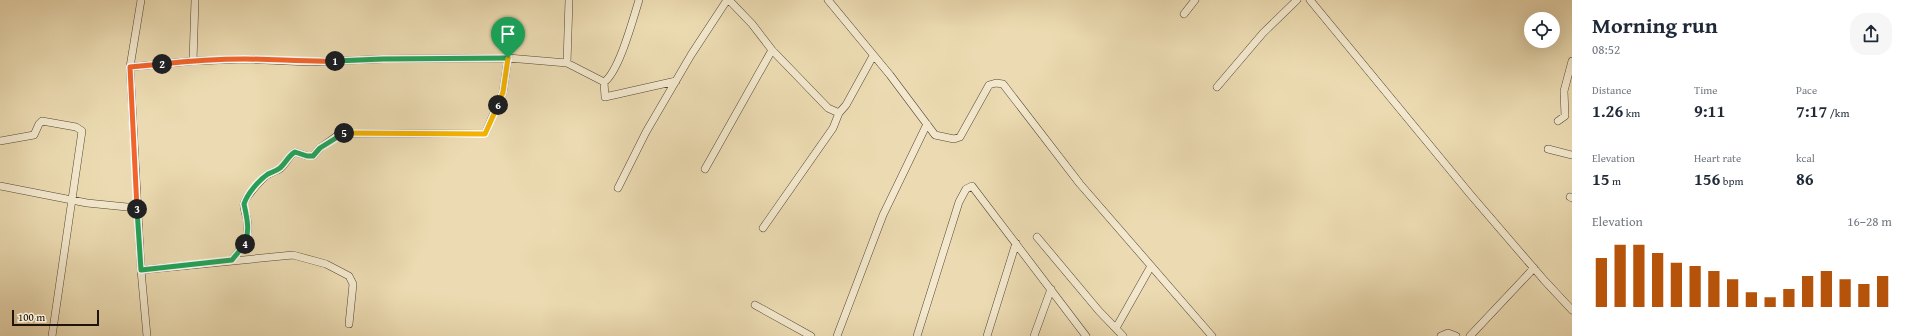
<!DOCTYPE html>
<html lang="en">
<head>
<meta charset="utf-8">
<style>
  body { margin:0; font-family:"Gentium Book Plus",serif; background:#f6f6f7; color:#1f2937; height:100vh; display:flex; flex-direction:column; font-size:15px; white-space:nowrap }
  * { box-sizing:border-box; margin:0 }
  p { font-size:13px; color:#747a83 }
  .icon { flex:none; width:22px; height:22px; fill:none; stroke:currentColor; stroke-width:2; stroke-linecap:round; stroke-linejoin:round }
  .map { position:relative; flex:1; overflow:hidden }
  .side { display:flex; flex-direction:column; background:#fff; width:340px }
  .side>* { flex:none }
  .buttons { position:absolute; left:1524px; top:12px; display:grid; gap:8px }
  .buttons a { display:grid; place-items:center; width:36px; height:36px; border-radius:50%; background:#fff; box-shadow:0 4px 16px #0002; font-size:20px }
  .scale { position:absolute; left:12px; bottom:10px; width:87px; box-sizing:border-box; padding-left:4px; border:2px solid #1e140a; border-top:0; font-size:11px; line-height:14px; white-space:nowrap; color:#1e140a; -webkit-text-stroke:3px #f3e8cd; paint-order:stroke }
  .pin { position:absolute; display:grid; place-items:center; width:34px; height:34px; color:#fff; margin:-41px -17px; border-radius:50% 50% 50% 0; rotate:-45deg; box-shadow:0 0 4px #0007 }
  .pin .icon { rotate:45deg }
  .km { position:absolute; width:20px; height:20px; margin:-10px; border-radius:50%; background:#222; color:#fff; font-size:11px; line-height:20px; text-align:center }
  .round { display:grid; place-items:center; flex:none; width:42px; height:42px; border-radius:16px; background:#f6f6f7 }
  .head { display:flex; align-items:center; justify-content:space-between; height:68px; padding:0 20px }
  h1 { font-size:22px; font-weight:600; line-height:30px }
  .metrics { display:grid; grid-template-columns:repeat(3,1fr); gap:6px; height:68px; padding:4px 20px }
  .metrics div { display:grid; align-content:center }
  .metrics b { font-size:17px; font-weight:600 }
  .metrics small { font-size:11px; font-weight:400 }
  .metrics p { font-size:11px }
  .chart { height:112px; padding:8px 20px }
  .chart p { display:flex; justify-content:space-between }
  .chart svg { width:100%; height:72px; margin-top:4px; stroke:#b45309; stroke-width:6 }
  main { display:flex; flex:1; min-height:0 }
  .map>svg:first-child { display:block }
</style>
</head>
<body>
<main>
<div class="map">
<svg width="1572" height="336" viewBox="0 0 1572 336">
  <rect width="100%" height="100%" fill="#ecdbb2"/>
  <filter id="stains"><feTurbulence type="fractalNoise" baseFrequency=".005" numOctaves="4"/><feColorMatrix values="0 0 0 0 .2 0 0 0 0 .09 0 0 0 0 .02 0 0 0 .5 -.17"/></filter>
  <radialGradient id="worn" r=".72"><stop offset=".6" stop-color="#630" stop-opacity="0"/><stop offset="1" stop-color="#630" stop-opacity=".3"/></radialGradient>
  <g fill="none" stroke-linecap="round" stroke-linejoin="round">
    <defs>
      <path id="minor" d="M141,0L130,67L141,270L147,336
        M729,0L752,24L772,50L828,108L839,113
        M828,0L890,75L935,135L954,139L960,137L989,85L996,83L1003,84L1080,184L1212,336
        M1310,0L1470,194L1544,280L1572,310
        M1184,14L1195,0
        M193,61L195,0
        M567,63L569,0
        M130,67L193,61L245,59L310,62L383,59L508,58L567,63L604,82C619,72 633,19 639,0
        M604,82L605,97L676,81
        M1217,87L1263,33L1297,0
        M1558,121L1565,116L1564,91L1572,61
        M0,141L34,135L39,124L42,121L76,127L82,131L52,336
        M1548,149L1572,155
        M705,169L772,50
        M0,186L87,203L137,208
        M618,188L646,132L691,55L727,0
        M1570,197L1572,198
        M763,228L833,128L839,113L846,105L873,56
        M1037,237L1099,311L1123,336
        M232,260C243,247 250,237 247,219C246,214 243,208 244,204C244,198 262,179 267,175C271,172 277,171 281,168C286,163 289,156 295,152L307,156H313L320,148L341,133L485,134L503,92L508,58
        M141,270L293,255L326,264L349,276L353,284L349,324
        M755,305L811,336
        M1116,328L1151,266
        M837,336L883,215L927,124
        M917,336L959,202L966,189L972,186L1086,336
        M987,336L1016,243
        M1034,336L1051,289
        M1441,336L1448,333L1456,336
        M1470,336L1534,268"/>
    </defs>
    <use href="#minor" stroke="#524634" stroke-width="8"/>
    <use href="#minor" stroke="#f3e8cd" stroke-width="7"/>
  </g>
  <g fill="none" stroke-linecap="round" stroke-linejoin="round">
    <defs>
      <path id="split-1" d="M335,61L383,59L508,58"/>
      <path id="split-2" d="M162,64C189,61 217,59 245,59C275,59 305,62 335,61"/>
      <path id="split-3" d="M137,209L130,67L162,64"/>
      <path id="split-4" d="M137,209L141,270L232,260L245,244"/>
      <path id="split-5" d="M245,244C250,230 247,218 244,204C247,194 259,180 268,174C272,172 276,171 280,168C286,163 288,156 295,152L307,156H313L320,148L344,133"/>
      <path id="split-6" d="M344,133L485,134L498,105"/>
      <path id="split-7" d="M498,105L503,92L508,58"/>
    </defs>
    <use href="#split-1" stroke="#fff" stroke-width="8"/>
    <use href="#split-2" stroke="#fff" stroke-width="8"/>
    <use href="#split-3" stroke="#fff" stroke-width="8"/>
    <use href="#split-4" stroke="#fff" stroke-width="8"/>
    <use href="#split-5" stroke="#fff" stroke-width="8"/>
    <use href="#split-6" stroke="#fff" stroke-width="8"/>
    <use href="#split-7" stroke="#fff" stroke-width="8"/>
    <use href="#split-1" stroke="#22a559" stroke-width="5"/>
    <use href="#split-2" stroke="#f0652b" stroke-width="5"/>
    <use href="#split-3" stroke="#f0652b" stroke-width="5"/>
    <use href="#split-4" stroke="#22a559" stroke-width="5"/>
    <use href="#split-5" stroke="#22a559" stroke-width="5"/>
    <use href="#split-6" stroke="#f5b400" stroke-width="5"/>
    <use href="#split-7" stroke="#f5b400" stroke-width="5"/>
  </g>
  <rect width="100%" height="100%" filter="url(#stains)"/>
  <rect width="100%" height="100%" fill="url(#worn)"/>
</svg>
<div class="buttons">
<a><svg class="icon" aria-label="locate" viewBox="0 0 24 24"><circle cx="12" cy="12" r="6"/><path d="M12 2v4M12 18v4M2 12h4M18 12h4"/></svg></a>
</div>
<div class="scale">100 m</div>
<div class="pin" style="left:508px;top:58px;background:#1e9e55"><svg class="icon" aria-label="arrive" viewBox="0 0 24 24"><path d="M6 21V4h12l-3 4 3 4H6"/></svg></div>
<b class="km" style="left:335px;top:61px">1</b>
<b class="km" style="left:162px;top:64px">2</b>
<b class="km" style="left:137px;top:209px">3</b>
<b class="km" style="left:245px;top:244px">4</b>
<b class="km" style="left:344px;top:133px">5</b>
<b class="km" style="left:498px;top:105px">6</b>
</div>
<section class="side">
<div class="head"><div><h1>Morning run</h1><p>08:52</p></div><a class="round"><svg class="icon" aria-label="share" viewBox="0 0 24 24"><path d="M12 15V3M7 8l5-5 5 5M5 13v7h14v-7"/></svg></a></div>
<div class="metrics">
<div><p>Distance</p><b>1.26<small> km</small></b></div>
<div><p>Time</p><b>9:11</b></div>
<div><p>Pace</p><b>7:17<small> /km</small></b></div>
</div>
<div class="metrics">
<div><p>Elevation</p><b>15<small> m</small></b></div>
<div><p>Heart rate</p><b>156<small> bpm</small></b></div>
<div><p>kcal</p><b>86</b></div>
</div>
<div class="chart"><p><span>Elevation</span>16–28 m</p>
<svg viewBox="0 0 160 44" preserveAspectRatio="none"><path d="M5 44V14M15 44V6M25 44V6M35 44V11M45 44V17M55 44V19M65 44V22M75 44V27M85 44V35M95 44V38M105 44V33M115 44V25M125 44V22M135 44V27M145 44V30M155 44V25"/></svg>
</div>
</section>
</main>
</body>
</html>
